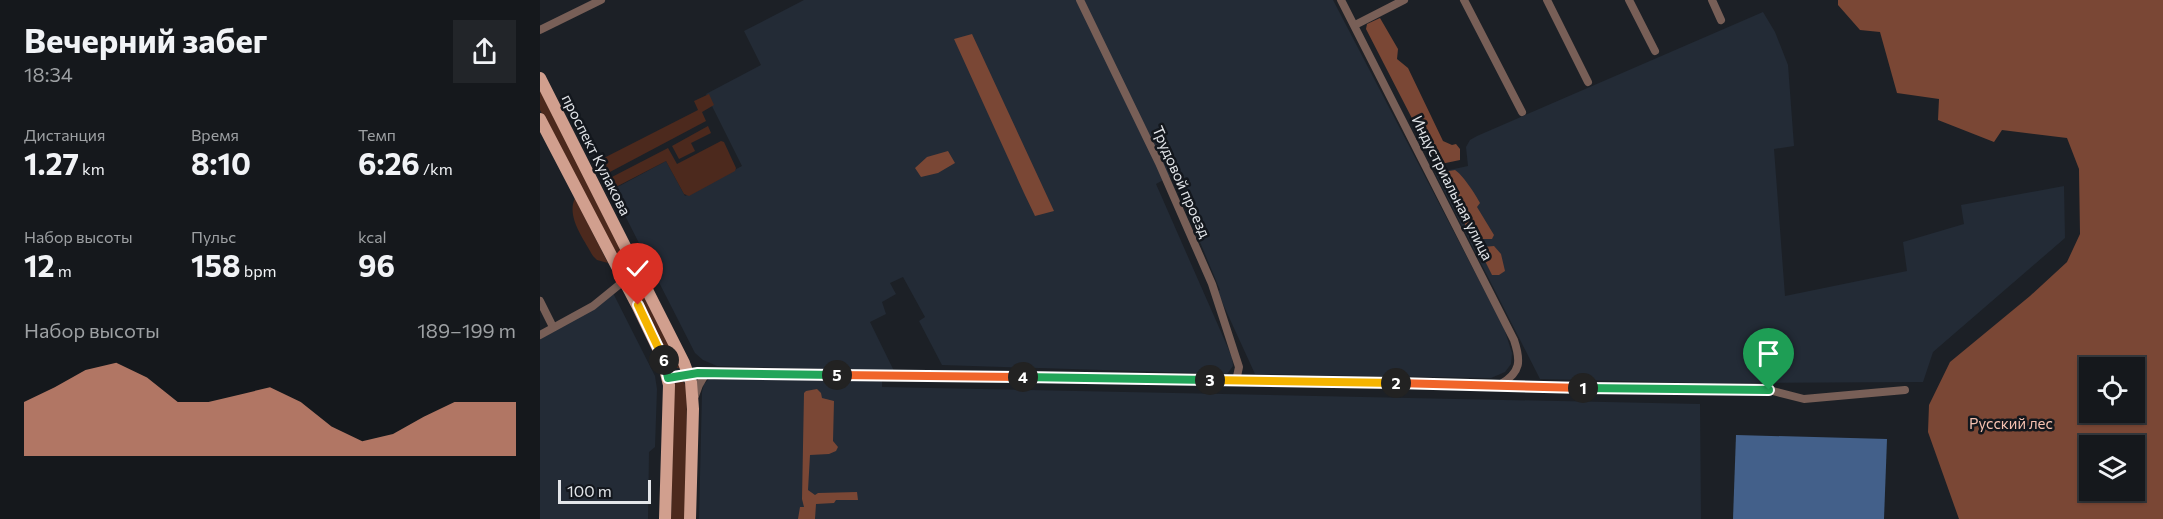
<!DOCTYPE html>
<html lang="ru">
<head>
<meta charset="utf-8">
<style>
  body { margin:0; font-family:Commissioner,sans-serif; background:#222529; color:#f1f3f6; height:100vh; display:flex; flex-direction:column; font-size:22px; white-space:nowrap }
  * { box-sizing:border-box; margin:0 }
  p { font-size:20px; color:#9da0a3 }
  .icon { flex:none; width:33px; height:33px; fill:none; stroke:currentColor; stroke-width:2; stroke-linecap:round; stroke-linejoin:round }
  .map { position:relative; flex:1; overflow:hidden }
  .drawer { display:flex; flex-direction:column; background:#15181c; width:540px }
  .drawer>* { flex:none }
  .buttons { position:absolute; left:1539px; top:357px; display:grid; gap:12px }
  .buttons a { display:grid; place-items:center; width:66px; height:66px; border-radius:0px; background:#15181c; box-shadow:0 2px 4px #0004,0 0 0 2px #34373b; font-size:30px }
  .scale { position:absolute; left:18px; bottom:15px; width:93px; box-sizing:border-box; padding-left:6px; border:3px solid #e2e5e9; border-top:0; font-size:16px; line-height:21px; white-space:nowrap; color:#e2e5e9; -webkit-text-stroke:4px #13171d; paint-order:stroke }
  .pin { position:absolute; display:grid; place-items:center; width:51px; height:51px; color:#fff; margin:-62px -26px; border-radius:50% 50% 50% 0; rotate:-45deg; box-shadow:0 0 6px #0007 }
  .pin .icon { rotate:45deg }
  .km { position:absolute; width:30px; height:30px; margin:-15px; border-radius:50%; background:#222; color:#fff; font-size:16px; line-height:30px; text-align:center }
  .round { display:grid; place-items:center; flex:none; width:63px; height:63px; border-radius:0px; background:#222529 }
  .head { display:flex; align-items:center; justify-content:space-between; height:102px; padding:0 24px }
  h1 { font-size:33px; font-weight:700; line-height:45px }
  .stats { display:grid; grid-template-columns:repeat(3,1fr); gap:9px; height:102px; padding:6px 24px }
  .stats div { display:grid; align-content:center }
  .stats b { font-size:30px; font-weight:700 }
  .stats small { font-size:16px; font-weight:400 }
  .stats p { font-size:16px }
  .chart { height:168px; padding:12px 24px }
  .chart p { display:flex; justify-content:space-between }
  .chart svg { width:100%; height:108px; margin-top:6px; fill:#f39f83; opacity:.7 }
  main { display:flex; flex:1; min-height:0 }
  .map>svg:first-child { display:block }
</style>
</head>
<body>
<main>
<section class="drawer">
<div class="head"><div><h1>Вечерний забег</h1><p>18:34</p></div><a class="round"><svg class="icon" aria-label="share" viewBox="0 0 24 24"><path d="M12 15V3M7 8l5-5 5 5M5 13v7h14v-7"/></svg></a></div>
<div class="stats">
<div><p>Дистанция</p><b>1.27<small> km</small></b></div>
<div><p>Время</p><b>8:10</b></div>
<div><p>Темп</p><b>6:26<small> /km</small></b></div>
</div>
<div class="stats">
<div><p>Набор высоты</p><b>12<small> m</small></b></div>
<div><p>Пульс</p><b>158<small> bpm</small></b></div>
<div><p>kcal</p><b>96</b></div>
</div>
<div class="chart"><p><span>Набор высоты</span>189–199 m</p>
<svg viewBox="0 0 160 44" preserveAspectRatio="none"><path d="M0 44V22L10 16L20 9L30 6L40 12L50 22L60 22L70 19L80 16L90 22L100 32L110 38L120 35L130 28L140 22L150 22L160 22V44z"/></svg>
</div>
</section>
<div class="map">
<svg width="1623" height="519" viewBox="0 0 1623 519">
  <rect width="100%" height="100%" fill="#1c2026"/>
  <path fill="#232b36" d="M264,0H793L964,328L972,353L971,364L965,372L951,378L715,374L677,291L680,290L632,175L616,184L692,357L693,366L687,374L402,365L379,321L385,317L363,277L350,283L356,294L342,302L346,314L330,322L354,371L177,366L163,360L155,353L72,190L126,161L145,196L202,166L166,94L221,65L204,31Z
    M1223,12L1235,32L1248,65L1254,146L1234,149L1245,296L1367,271L1363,242L1424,224L1421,205L1524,186L1525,238L1393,352L1383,382L1165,383L1000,379L895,173L928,166L926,147L930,140L937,136Z
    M73,293L115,376L117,389L115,447L109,452L108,519H0V339L53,307Z
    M181,375L342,381V387L1160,404L1161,519H159L162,392L164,384L169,379Z"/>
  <path fill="#4c291d" d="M0,90L88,263V267L84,269L81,268L0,110Z
    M169,94L174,105L162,112L166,121L68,173L66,170L63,172L58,161L158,110L154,101Z
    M168,126L171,133L151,143L155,151L139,159L132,146Z
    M181,141L184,142L196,168L195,171L149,196L144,194L126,161L72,189L69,184L72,183L70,178L128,148L137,164Z
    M35,198L68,263L57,260L53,256C44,239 26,217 35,198Z
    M95,280L140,366L139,368H134L91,285Z
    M138,380H142L147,387L146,519H131L134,385Z"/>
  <path fill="#7a4735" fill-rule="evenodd" d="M1298,0H1623V519H1419L1388,432L1389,405L1410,362L1490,296L1527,262L1540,234L1539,169L1527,138L1462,130L1454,142L1398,120L1399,99L1357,93L1340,32L1320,30L1298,5ZM1550,368H1594V412H1550ZM1550,446H1594V490H1550Z
    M840,18L858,49L857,59L868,68L903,141L912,145L916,144L920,149V160L896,165L826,29L827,24Z
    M432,34L514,211L495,216L484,193L414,39Z
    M408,151L415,163L398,173L381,177L375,168L387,157Z
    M915,170C922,174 936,195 940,203L937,207L954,235L952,239H932L902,177L909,171Z
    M954,246L961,254L965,271L959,275H952L940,251L943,247Z
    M277,389L281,393L282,398L294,401L293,441L298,447L296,451L289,454L270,455L268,490L275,495L278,493L317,492L318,500H296L294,503L276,504L275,519H258L260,507H264L262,499L264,393L266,391Z"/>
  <path fill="#43608a" d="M1196,435L1347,439L1344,519H1193Z"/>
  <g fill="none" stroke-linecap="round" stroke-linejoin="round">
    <path stroke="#785f57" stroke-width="8" d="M540,0L619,163L672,284L699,367L696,381
      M801,0L974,340C981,361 981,372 961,384
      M924,0L982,112
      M1007,0L1048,82
      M1089,0L1115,51
      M1172,0L1181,20
      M815,25L864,0
      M0,30L61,0
      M0,301L13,327
      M0,335L53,306L85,280L100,273
      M149,375L181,373L1202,389L1229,390L1264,399L1365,390
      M155,396L159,385L166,373"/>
    <path stroke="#d19f8e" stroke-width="12" d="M0,78L144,363L151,382L153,409L150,519
      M0,119L97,305L122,357L129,385L125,519"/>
  </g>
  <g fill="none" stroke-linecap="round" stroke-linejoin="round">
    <defs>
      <path id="split-1" d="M1043,388L1229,390"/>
      <path id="split-2" d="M856,383L1043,388"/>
      <path id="split-3" d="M670,380L856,383"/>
      <path id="split-4" d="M483,377L670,380"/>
      <path id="split-5" d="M297,375L483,377"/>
      <path id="split-6" d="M124,360L128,378L158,373L297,375"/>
      <path id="split-7" d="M98,305L124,360"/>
    </defs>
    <use href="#split-1" stroke="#fff" stroke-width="12"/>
    <use href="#split-2" stroke="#fff" stroke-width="12"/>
    <use href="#split-3" stroke="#fff" stroke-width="12"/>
    <use href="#split-4" stroke="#fff" stroke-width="12"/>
    <use href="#split-5" stroke="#fff" stroke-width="12"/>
    <use href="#split-6" stroke="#fff" stroke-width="12"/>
    <use href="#split-7" stroke="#fff" stroke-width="12"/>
    <use href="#split-1" stroke="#22a559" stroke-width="8"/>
    <use href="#split-2" stroke="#f0652b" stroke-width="8"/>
    <use href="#split-3" stroke="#f5b400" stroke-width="8"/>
    <use href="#split-4" stroke="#22a559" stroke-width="8"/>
    <use href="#split-5" stroke="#f0652b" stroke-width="8"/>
    <use href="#split-6" stroke="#22a559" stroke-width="8"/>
    <use href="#split-7" stroke="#f5b400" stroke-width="8"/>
  </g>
  <g text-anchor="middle" stroke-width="5" stroke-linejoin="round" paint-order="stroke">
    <g font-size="15" fill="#e2e5e9" stroke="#13171d">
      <text transform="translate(56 155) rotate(63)" y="5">проспект Кулакова</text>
      <text transform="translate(641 182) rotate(66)" y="5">Трудовой проезд</text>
      <text transform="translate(912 188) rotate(63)" y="5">Индустриальная улица</text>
    </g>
    <g font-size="15" fill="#f5c1b0" stroke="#13171d">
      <text x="1471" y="429">Русский лес</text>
    </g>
  </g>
</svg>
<div class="buttons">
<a><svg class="icon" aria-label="locate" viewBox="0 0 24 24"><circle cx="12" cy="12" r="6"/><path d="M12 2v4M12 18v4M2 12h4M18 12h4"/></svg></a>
<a><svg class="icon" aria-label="layers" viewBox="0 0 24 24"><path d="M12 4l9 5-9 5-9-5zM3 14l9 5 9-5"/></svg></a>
</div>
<div class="scale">100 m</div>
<div class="pin" style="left:1229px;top:390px;background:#1e9e55"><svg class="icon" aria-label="arrive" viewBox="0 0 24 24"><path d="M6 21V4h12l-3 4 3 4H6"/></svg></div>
<div class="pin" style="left:98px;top:305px;background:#d93025"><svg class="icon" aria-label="check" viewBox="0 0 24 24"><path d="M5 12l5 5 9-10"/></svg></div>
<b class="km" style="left:1043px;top:388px">1</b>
<b class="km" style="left:856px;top:383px">2</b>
<b class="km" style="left:670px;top:380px">3</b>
<b class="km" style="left:483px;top:377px">4</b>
<b class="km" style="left:297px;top:375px">5</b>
<b class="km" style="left:124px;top:360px">6</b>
</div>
</main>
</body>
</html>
